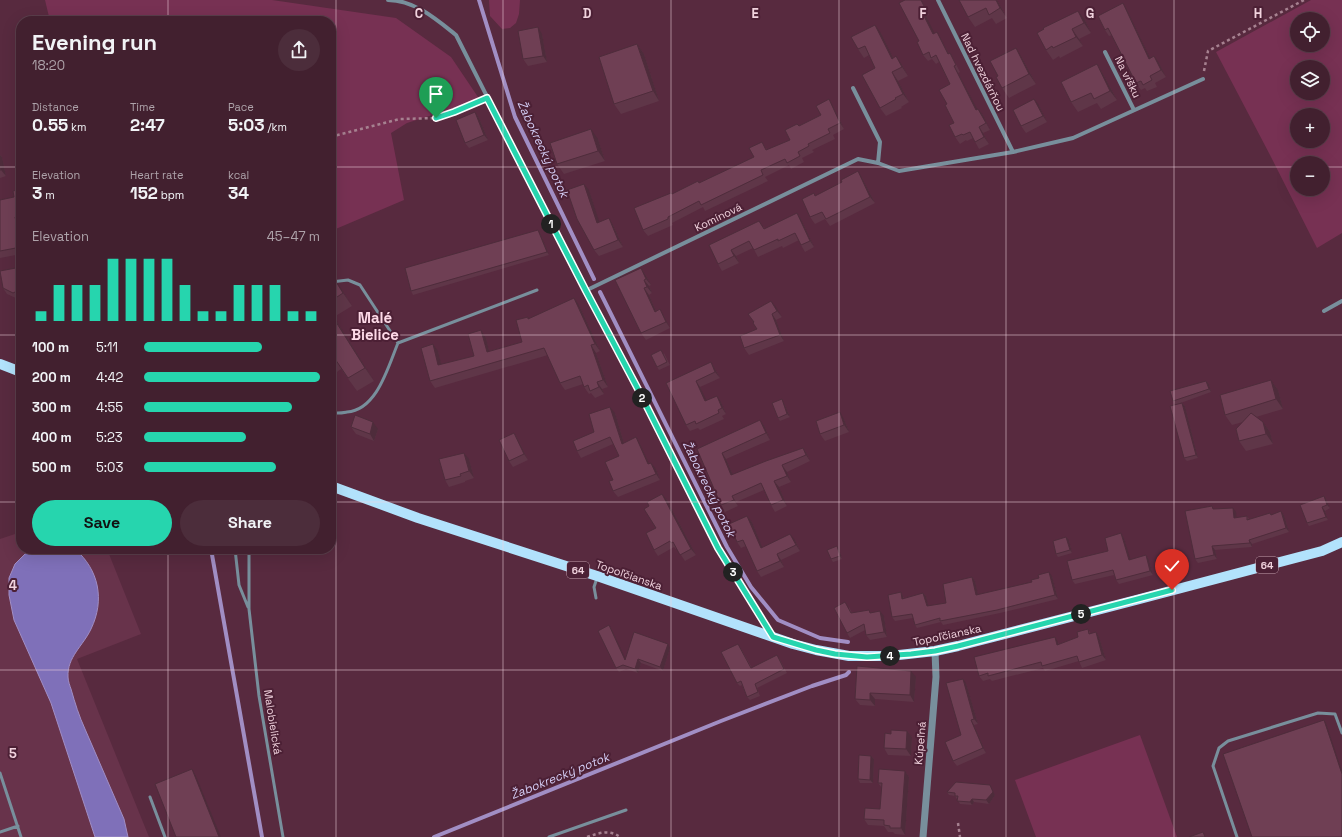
<!DOCTYPE html>
<html lang="en">
<head>
<meta charset="utf-8">
<style>
  body { margin:0; font-family:"Space Grotesk",sans-serif; background:#4c2d3b; color:#f1f3f6; height:100vh; display:flex; flex-direction:column; font-size:15px; white-space:nowrap }
  * { box-sizing:border-box; margin:0 }
  p { font-size:13px; color:#aea3aa }
  .icon { flex:none; width:22px; height:22px; fill:none; stroke:currentColor; stroke-width:2; stroke-linecap:round; stroke-linejoin:round }
  .map { position:relative; flex:1; overflow:hidden }
  .details { position:absolute; left:16px; top:16px; width:320px; height:538px; display:flex; flex-direction:column; background:#42202f; border-radius:16px; box-shadow:0 4px 16px #0002,0 0 0 1px #5a3e4b }
  .details>* { flex:none }
  .fabs { position:absolute; left:1290px; top:12px; display:grid; gap:8px }
  .fabs a { display:grid; place-items:center; width:40px; height:40px; border-radius:50%; background:#42202f; box-shadow:0 4px 16px #0002,0 0 0 1px #5a3e4b; font-size:20px }
  .pin { position:absolute; display:grid; place-items:center; width:34px; height:34px; color:#fff; margin:-41px -17px; border-radius:50% 50% 50% 0; rotate:-45deg; box-shadow:0 0 4px #0007 }
  .pin .icon { rotate:45deg }
  .km { position:absolute; width:20px; height:20px; margin:-10px; border-radius:50%; background:#222; color:#fff; font-size:11px; line-height:20px; text-align:center }
  .round { display:grid; place-items:center; flex:none; width:42px; height:42px; border-radius:21px; background:#4c2d3b }
  .summary { display:flex; align-items:center; justify-content:space-between; height:68px; padding:0 16px }
  h1 { font-size:22px; font-weight:700; line-height:30px }
  .metrics { display:grid; grid-template-columns:repeat(3,1fr); gap:6px; height:68px; padding:4px 16px }
  .metrics div { display:grid; align-content:center }
  .metrics b { font-size:17px; font-weight:700 }
  .metrics small { font-size:11px; font-weight:400 }
  .metrics p { font-size:11px }
  .chart { height:112px; padding:8px 16px }
  .chart p { display:flex; justify-content:space-between }
  .chart svg { width:100%; height:72px; margin-top:4px; stroke:#26d5ae; stroke-width:6 }
  .primary-button { display:flex; gap:8px; margin-top:auto; padding:8px 16px }
  .primary-button a { flex:1; height:46px; border-radius:24px; background:#26d5ae; color:#111; font-size:16px; font-weight:700; line-height:46px; text-align:center }
  .primary-button a+a { background:#4c2d3b; color:#f1f3f6 }
  ul { padding:0 16px; list-style:none; font-size:13px }
  li { display:grid; grid-template-columns:64px 48px 1fr; align-items:center; height:30px }
  li i { height:10px; border-radius:5px; background:#26d5ae }
  .map>svg:first-child { display:block }
</style>
</head>
<body>
<div class="map">
<svg width="1342" height="837" viewBox="0 0 1342 837">
  <rect width="100%" height="100%" fill="#582a3f"/>
  <path fill="#68334b" d="M21,532V549H107L141,634L77,659L149,837H0V539Z"/>
  <path fill="#773153" fill-rule="evenodd" d="M45,0H272L396,18L451,57L480,100L407,123L391,133L404,200L331,231V21H50Z
    M489,0H520L519,14L516,23L510,28L502,29L490,16Z
    M1311,0H1342V233L1317,248L1270,155L1216,52ZM1297,19H1323V45H1297ZM1297,67H1323V93H1297ZM1297,115H1323V141H1297ZM1297,163H1323V189H1297Z
    M1140,735L1177,837H1036L1015,780Z"/>
  <path fill="#7f70b9" stroke="#a18ec4" d="M36,549H75C99,570 105,600 91,629C83,646 67,657 68,677C68,681 70,686 71,689C75,703 79,716 85,729C98,759 111,789 124,819L128,837H95L51,703L14,620L9,595V578L15,564L25,554Z"/>
  <g fill="none" stroke-linecap="round" stroke-linejoin="round">
    <path stroke="#a18ec4" stroke-width="4" d="M479,0L515,117L594,279
      M600,292L727,547L751,587L778,620L820,638L848,642
      M211,549L262,837
      M434,837L721,721L812,686L846,675L849,672"/>
    <path stroke="#a68190" stroke-width="2.5" stroke-dasharray="3 3" stroke-linecap="butt" d="M1204,71L1208,51L1304,0
      M331,135L334,136L400,119L436,118L454,113L481,101
      M958,823L960,837
      M587,837C599,833 609,829 620,837"/>
    <path stroke="#788f9c" stroke-width="3" d="M331,282L348,280L360,285L398,343
      M331,412C336,414 341,413 347,412C377,410 388,367 398,343L537,290
      M235,549L239,585L248,607
      M249,549V609L259,696L283,837
      M596,598L594,587L597,578
      M0,773L21,837
      M150,797L165,837
      M0,832L18,826
      M549,837L626,810
      M1237,837L1213,766L1219,748L1228,741L1318,713L1335,714L1342,733"/>
    <path stroke="#788f9c" stroke-width="4" d="M388,0C414,0 436,19 456,35L585,291L639,391L718,548L771,634
      M938,0L1013,152
      M1105,52L1134,110
      M853,88L880,142L878,163
      M585,291L858,159L878,163L899,171L1013,152L1073,138L1203,79
      M1324,311L1342,301"/>
    <path stroke="#788f9c" stroke-width="7" d="M923,837L936,677L935,651"/>
    <path stroke="#b2e2fc" stroke-width="10" d="M0,364L21,372
      M331,486L418,518L597,576L793,644L816,650L849,656H890L935,651L958,646L1136,600L1322,551L1342,542"/>
  </g>
  <path fill="#5f3648" d="M921,0L924,5L929,15L926,16L934,34L941,39L949,54L950,53L954,60L960,72L958,73L977,109H978L983,115L990,130L983,133L989,144L979,149L973,138L967,141L966,140L960,144L955,137L954,123L947,104L950,84L939,62L936,64L932,59L928,61L923,55L919,41Z
    M997,0L1007,18L996,24L992,18L975,27L968,17Z
    M1127,10L1150,58L1159,63L1166,77L1155,83L1157,87L1147,91L1145,88L1141,90L1136,83L1112,35L1109,36L1105,30Z
    M1085,20L1091,33L1079,39L1083,46L1060,58L1059,56L1053,60L1046,50L1037,33Z
    M881,33L893,58L902,65L908,76L898,81L909,102L901,107L902,108L886,116L880,108L875,68L869,55L864,58L858,49Z
    M542,34L547,62L528,66L523,59Z
    M637,44L644,54L659,101L621,114L614,104Z
    M1022,58L1036,84L1009,98L1002,88L998,76Z
    M1097,64L1103,74L1117,100L1101,109L1097,103L1078,112L1071,102Z
    M1039,105L1047,122L1026,133L1021,126Z
    M833,106L844,129L833,135L835,139L812,150L814,152L802,158L804,162L791,169L789,165L765,177L768,181L705,211L703,207L672,223L673,225L648,236L643,230L672,194L700,183L754,157L766,148L767,150L790,140L797,124L799,126L821,115Z
    M475,112L479,118L488,140L469,148L465,143Z
    M598,139L605,161L564,174L557,164Z
    M0,155L2,157L6,176L0,178Z
    M862,178L875,203L830,226L825,219L815,224L810,217L816,196Z
    M21,189V223L20,224L21,229V254L0,258V200L14,197Z
    M589,190L599,222L613,225L623,247L599,256L594,250Z
    M797,213L801,219L814,247L805,252L801,245L799,240L783,248L782,246L758,257L753,248L736,256L739,263L722,271L718,264L709,245L764,227L765,229Z
    M540,233L549,255L413,295L411,291Z
    M21,267V297L18,299L7,294L3,288Z
    M641,268L645,274L651,285L649,286L652,293L649,295L656,311L664,316L670,328L646,340L641,333Z
    M331,279L342,290L352,306L334,317L374,381L357,391L341,369L337,372L331,363Z
    M771,301L782,317L776,320L784,341L749,355L744,348L757,329L754,322L748,314Z
    M579,305L600,351L596,353L608,387L602,389L604,394L595,398L591,393L589,394L584,387L583,384L565,390L560,383L548,355L435,388L430,381L438,351L441,365L474,356L481,330L486,338L489,351L522,342L529,319Z
    M664,353L670,365L659,370L657,367Z
    M711,362L715,369L720,378L700,387L706,401L721,402L726,414L722,416L724,419L700,430L698,428L690,431L686,425L666,383Z
    M1271,380L1278,390L1283,409L1256,417L1263,422L1270,432L1273,444L1246,451L1239,441L1243,422L1232,425L1225,415Z
    M1206,381L1209,384L1211,392L1175,405L1173,401Z
    M784,403L790,417L780,421L778,418Z
    M1182,403L1185,406L1198,458L1187,461L1184,458Z
    M615,413L624,443L636,437L640,444L649,464L656,469L660,480L618,497L613,491V480L619,456L613,444L581,458L577,451L594,432Z
    M844,419L849,432L825,441L820,434Z
    M760,420L765,427L770,440L726,459L733,475L803,448L807,454L810,461L787,472L791,482L779,487L787,506L775,512L771,505L764,490L736,502L738,506L725,512L721,505L697,449Z
    M351,427L378,429L374,441L356,434Z
    M514,433L518,440L528,460L513,467L509,461Z
    M469,459L474,478L465,481V482L449,487L445,480Z
    M662,494L667,500L696,555L685,561L677,549H676L674,547L658,556L654,550L656,528L649,506Z
    M1326,499L1330,508L1325,511L1328,520L1309,526L1307,523Z
    M1215,509L1236,512V518L1247,516L1249,519L1271,515L1281,511L1284,515L1289,532L1252,544V547L1215,550L1217,559L1198,563L1195,559Z
    M747,516L752,522L762,547L795,540L800,551L781,560L784,567L761,577L757,571L746,546L741,548L737,542Z
    M1121,533L1124,538L1130,560L1146,555L1149,560L1153,575L1119,584L1116,580L1114,575L1075,584L1072,580L1108,551Z
    M1069,540L1072,553L1058,557L1056,554Z
    M839,549L842,559L833,562L831,559Z
    M1052,576L1058,599L1000,613L943,625L941,622L917,628L915,625L913,618L895,621L892,617L901,592L904,598L923,593L926,596L928,606L946,603L972,577L975,581L978,595L1032,582Z
    M849,607L852,613H872L884,616L887,637L870,640L866,635L865,630L850,638L847,633Z
    M609,625L612,630L625,659L670,648L663,671L641,663L638,673L626,669L619,672L616,668Z
    M1088,629L1091,634L1096,632L1099,637L1106,660L1082,668L1079,661L1045,671L1043,668L992,681L990,679L983,681L979,676L1058,642L1059,644L1078,637Z
    M740,647L752,668L779,658L787,673L757,688L760,696L750,700L747,697L742,685L740,686L737,683Z
    M857,666L916,677L914,702L875,699V706L860,705L855,699Z
    M966,683L978,724L974,725L986,753L957,766L953,761L961,735Z
    M907,731L912,737L911,756L888,755L884,748L891,734Z
    M871,756L874,759L873,783H860L858,779Z
    M905,771L909,777L905,835L895,834L893,832H888L884,826L868,825L864,819L880,809L882,788L878,783Z
    M992,789L995,795L989,804L974,802L972,805L960,804L955,796L949,795L947,792Z"/>
  <path fill="#4e2c3b" d="M996,0H997L1007,18L1000,8Z
    M1123,3L1127,10L1154,66L1149,59Z
    M921,10L926,16L938,40L933,34Z
    M1078,11L1085,20L1091,33L1084,23Z
    M875,25L881,33L898,68L892,59Z
    M538,27L542,34L547,62L543,56Z
    M1072,29L1079,39L1083,46L1076,37Z
    M937,32L941,39L952,60L948,54Z
    M637,44L644,54L659,101L653,91Z
    M1016,48L1022,58L1036,84L1029,74Z
    M896,56L902,65L908,76L902,67Z
    M1154,56L1159,63L1166,77L1161,70Z
    M1097,64L1103,74L1117,100L1110,91Z
    M954,66L958,73L981,116L976,110Z
    M892,72L898,81L909,102L903,94Z
    M829,99L833,106L844,129L840,123Z
    M1034,99L1039,105L1047,122L1043,116Z
    M978,109L983,115L990,130Z
    M475,112L479,118L488,140L484,135Z
    M979,127L983,133L989,144L984,137Z
    M591,129L598,139L605,161L598,151Z
    M0,155L2,157L6,176L1,170L0,163Z
    M858,171L862,178L875,203L870,197Z
    M584,184L589,190L602,230L597,223Z
    M797,213L801,219L814,247L810,241Z
    M15,217L20,224L21,229V243Z
    M609,218L613,225L623,247L618,240Z
    M538,230L540,233L549,255L547,252Z
    M731,250L736,256L739,263L734,256Z
    M641,268L645,274L651,285L646,279Z
    M333,277L342,290L352,306L343,293Z
    M644,280L649,286L652,293L647,287Z
    M644,288L649,295L659,318L655,312Z
    M574,298L579,305L600,351L595,344Z
    M771,301L776,307L782,317L777,311Z
    M660,309L664,316L670,328L666,322Z
    M331,313L334,317L374,381L365,368Z
    M772,314L776,320L784,341L780,335Z
    M481,330L486,338L491,359L487,352Z
    M433,344L438,351L443,372L438,365Z
    M591,345L596,353L608,387L603,380Z
    M711,362L715,369L720,378L715,372Z
    M1271,380L1278,390L1283,409L1276,399Z
    M696,381L700,387L710,407L705,401Z
    M1206,381L1209,384L1211,392L1209,389Z
    M597,382L602,389L604,394L599,387Z
    M717,396L721,402L726,414L722,408Z
    M782,399L784,403L790,417L787,414Z
    M1182,403L1185,406L1198,458L1196,455Z
    M610,407L615,413L626,450L622,444Z
    M840,412L844,419L849,432L844,425Z
    M760,420L765,427L770,440L766,433Z
    M373,422L378,429L374,441L370,434Z
    M1263,422L1270,432L1273,444L1266,434Z
    M514,433L518,440L528,460L524,454Z
    M636,437L640,444L652,470L648,464Z
    M803,448L807,454L810,461L806,455Z
    M464,453L469,459L474,478L469,471Z
    M722,453L726,459L736,482L731,475Z
    M651,463L656,469L660,480L656,474Z
    M782,465L787,472L791,482L787,476Z
    M774,481L779,487L787,506L783,500Z
    M662,494L667,500L696,555L691,549Z
    M732,496L736,502L738,506L734,500Z
    M1324,496L1326,499L1330,508L1327,505Z
    M1322,507L1325,511L1328,520L1326,517Z
    M1233,508L1236,512L1237,522L1234,518Z
    M1281,511L1284,515L1289,532L1286,528Z
    M747,516L752,522L765,554L761,548Z
    M1121,533L1124,538L1132,564L1129,560Z
    M790,534L795,540L800,551L796,545Z
    M1066,537L1069,540L1072,553L1070,550Z
    M1249,540L1252,544V547L1250,543Z
    M837,546L839,549L842,559L840,556Z
    M1212,546L1215,550L1217,559L1214,555Z
    M777,554L781,560L784,567L780,561Z
    M1146,555L1149,560L1153,575L1150,571Z
    M1049,572L1052,576L1058,599L1055,595Z
    M972,577L975,581L979,599L976,595Z
    M901,592L903,596L904,602L902,599Z
    M923,593L926,596L929,609L927,606Z
    M880,611L884,616L887,637L884,632Z
    M609,625L612,630L628,664L625,660Z
    M1096,632L1099,637L1106,660L1102,655Z
    M1055,637L1058,642L1060,650L1057,645Z
    M668,644L670,648L663,671L660,667Z
    M638,659L641,663L638,673L635,669Z
    M911,671L916,677L914,702L910,695Z
    M963,679L966,683L978,724L974,719Z
    M870,693L875,699V706L870,700Z
    M971,720L974,725L986,753L983,748Z
    M1324,720L1326,723L1342,771V774Z
    M907,731L912,737L911,756L906,749Z
    M871,756L874,759L873,783L870,780Z
    M192,769L196,776L221,837H219Z
    M905,771L909,777L905,835L901,828Z
    M990,785L995,795L989,804L986,800Z
    M972,799L974,802L972,805L970,802Z"/>
  <path fill="#6f3f54" stroke="#4e2c3b" d="M905,0H921L925,8L921,10L933,34L937,32L948,54L950,53L956,65L954,66L976,110L978,109L986,123L979,127L984,137L975,142L970,132L963,135L962,134L955,137L949,125L954,123L945,105L947,104L939,90L950,84L936,55L931,58L929,52L923,55L917,42L919,41L899,3Z
    M959,0H996L1000,8L989,15L986,8L968,17Z
    M1123,3L1149,59L1154,56L1161,70L1150,76L1152,80L1143,85L1141,81L1136,83L1108,28L1105,30L1098,16Z
    M1078,11L1084,23L1072,29L1076,37L1053,48L1052,46L1046,50L1037,33L1044,29L1043,28Z
    M875,25L892,59L896,56L902,67L892,72L903,94L895,98L896,99L880,108L862,75L875,68L865,46L858,49L851,37Z
    M538,27L543,56L523,59L518,31Z
    M637,44L653,91L614,104L599,57Z
    M1016,48L1029,74L1002,88L996,77L998,76L990,61Z
    M1097,64L1110,91L1094,99L1091,93L1071,102L1061,82Z
    M829,99L840,123L828,129L830,133L808,144L809,146L798,152L800,156L787,163L785,159L761,170L763,175L701,205L699,201L668,217V219L643,230L634,208L671,193L672,194L698,181L699,183L754,157L749,148L762,142L766,150L790,140L785,130L797,124L799,126L821,115L816,106Z
    M1034,99L1043,116L1021,126L1013,110Z
    M475,112L484,135L465,143L456,120Z
    M591,129L598,151L557,164L550,143Z
    M0,163L1,170H0Z
    M858,171L870,197L826,219L822,212L810,217L802,199L814,193L815,196L842,182L841,180Z
    M584,184L597,223L609,218L618,240L594,250L577,219L567,190Z
    M21,189V216L15,217L21,243V247L0,251V200L14,197L13,191Z
    M797,213L810,241L801,245L795,233L778,241V239L754,250L749,241L731,250L734,256L718,264L709,245L759,221L764,229Z
    M538,230L547,252L411,291L405,268Z
    M21,267V289L13,293L3,288L0,271Z
    M641,268L646,279L644,280L647,287L644,288L655,312L660,309L666,322L641,333L615,280Z
    M333,277L343,293L331,301V279Z
    M574,298L595,344L591,345L603,380L597,382L599,387L590,391L588,385L584,387L580,376L560,383L544,348L430,381L421,348L433,344L438,365L474,356L468,334L481,330L487,352L522,342L516,320L528,317V319Z
    M771,301L777,311L772,314L780,335L744,348L740,336L757,329L753,323L754,322L748,314Z
    M331,314L365,368L348,378L333,356L331,357Z
    M661,350L667,362L657,367L651,355Z
    M711,362L715,372L696,381L705,401L717,396L722,408L718,410L719,413L696,424L695,421L686,425L666,383Z
    M1271,380L1276,399L1225,415L1220,395Z
    M1206,381L1209,389L1173,401L1170,391Z
    M782,399L787,414L778,418L772,403Z
    M1182,403L1196,455L1184,458L1170,406Z
    M610,407L622,444L636,437L648,464L651,463L656,474L613,491L609,481L613,480L605,462L619,456L610,437L577,451L573,441L594,432L589,414Z
    M840,412L844,425L820,434L816,421Z
    M1251,413L1263,422L1266,434L1239,441L1236,429Z
    M355,415L373,422L370,434L351,427Z
    M760,420L766,433L722,453L731,475L766,461L803,448L806,455L782,465L787,476L774,481L783,500L771,505L761,483L732,496L734,500L721,505L697,449Z
    M514,433L524,454L509,461L499,440Z
    M464,453L469,471L460,474L461,476L445,480L439,459Z
    M662,494L691,549L680,555L673,542L671,543L670,541L654,550L646,533L656,528L644,509L649,506L647,502Z
    M1324,496L1327,505L1322,507L1326,517L1307,523L1300,505Z
    M1212,506L1213,509L1233,508L1234,518L1247,516V520L1270,513L1271,515L1281,511L1286,528L1249,540L1250,543L1212,546L1214,555L1195,559L1185,511Z
    M747,516L761,548L790,534L796,545L777,554L780,561L757,571L743,540L737,542L729,524Z
    M1121,533L1129,560L1146,555L1150,571L1116,580L1113,570L1072,580L1067,561L1108,551L1105,538Z
    M1066,537L1070,550L1056,554L1053,541Z
    M837,546L840,556L831,559L827,550Z
    M1049,572L1055,595L997,610L940,621V618L915,625L912,614L892,617L888,595L901,592L902,599L923,593L927,606L946,603L943,584L972,577L976,595L1032,582L1031,580L1039,578L1038,575Z
    M845,602L851,613L869,610L870,613L880,611L884,632L866,635L864,624L847,633L834,608Z
    M609,625L625,660L634,632L668,644L660,667L638,659L635,669L623,665L616,668L598,631Z
    M1088,629L1089,634L1096,632L1102,655L1079,662L1077,656L1042,666L1041,662L988,676V673L979,676L974,657L1055,637L1057,645L1078,637L1077,632Z
    M738,644L751,668L777,655L784,669L755,684L758,692L747,697L741,681L737,683L721,652Z
    M857,666L911,671L910,695L870,693V700L855,699Z
    M963,679L974,719L971,720L983,748L953,761L945,742L961,735L946,683Z
    M1324,720L1342,774V837H1252L1223,754Z
    M891,730L907,731L906,749L884,748L885,733L891,734Z
    M859,755L871,756L870,780L858,779Z
    M192,769L219,837H176L155,784Z
    M879,769L905,771L901,828H890V826L884,825V820L864,819L865,808L880,809L882,783H878Z
    M956,782L990,785L993,792L986,800L972,799L970,802L957,801L958,796H955V793L947,792Z
    M1203,832L1205,837H1189Z"/>
  <g fill="none" stroke-linecap="round" stroke-linejoin="round">
    <defs>
      <path id="route" d="M436,118L454,112L487,98L586,291L639,391L718,548L773,637L816,650L835,654L867,657L911,654L935,651L958,646L1172,590"/>
    </defs>
    <use href="#route" stroke="#fff" stroke-width="8"/>
    <use href="#route" stroke="#26d5ae" stroke-width="5"/>
  </g>
  <path fill="none" stroke="#f1d3de" stroke-width="1" stroke-opacity="0.55" d="M168,0V21M336,0V837M503,0V837M671,0V837M839,0V837M1006,0V837M1174,0V837M0,167H21M331,167H1297M1323,167H1342M0,335H21M331,335H1342M0,502H21M331,502H1342M168,549V837M0,670H1342"/>
  <g text-anchor="middle" stroke-width="4" stroke-linejoin="round" paint-order="stroke">
    <g fill="#4c2035" stroke="#c09dab" stroke-width="1">
      <rect x="1256" y="557" width="22" height="16" rx="3"/>
      <rect x="567" y="562" width="22" height="16" rx="3"/>
    </g>
    <g font-size="10" font-weight="bold" fill="#f1d3de">
      <text x="1267" y="569">64</text>
      <text x="578" y="574">64</text>
    </g>
    <g font-size="11" fill="#f1d3de" stroke="#4c2035">
      <text transform="translate(983 72) rotate(64)" y="4">Nad hvezdárňou</text>
      <text transform="translate(1128 77) rotate(64)" y="4">Na vŕšku</text>
      <text transform="translate(718 217) rotate(-26)" y="4">Komínová</text>
      <text transform="translate(629 575) rotate(19)" y="4">Topoľčianska</text>
      <text transform="translate(947 635) rotate(-12)" y="4">Topoľčianska</text>
      <text transform="translate(273 722) rotate(81)" y="4">Malobielická</text>
      <text transform="translate(920 743) rotate(-85)" y="4">Kúpeľná</text>
    </g>
    <g font-size="12" font-style="italic" fill="#d7d1f9" stroke="#4c2035">
      <text transform="translate(543 149) rotate(65)" y="4">Žabokrecký potok</text>
      <text transform="translate(709 489) rotate(64)" y="4">Žabokrecký potok</text>
      <text transform="translate(560 776) rotate(-22)" y="4">Žabokrecký potok</text>
    </g>
    <g font-size="15" font-weight="bold" fill="#fdd9e7" stroke="#4c2035">
      <text x="375" y="323">Malé<tspan x="375" dy="17">Bielice</tspan></text>
    </g>
  </g>
  <g font-size="13" text-anchor="middle" font-weight="bold" fill="#f1d3de" stroke="#4c2035" stroke-width="4" stroke-linejoin="round" paint-order="stroke">
    <text x="419" y="18">C</text>
    <text x="587" y="18">D</text>
    <text x="755" y="18">E</text>
    <text x="923" y="18">F</text>
    <text x="1090" y="18">G</text>
    <text x="1258" y="18">H</text>
    <text x="13" y="590">4</text>
    <text x="13" y="758">5</text>
  </g>
</svg>
<div class="fabs">
<a><svg class="icon" aria-label="locate" viewBox="0 0 24 24"><circle cx="12" cy="12" r="6"/><path d="M12 2v4M12 18v4M2 12h4M18 12h4"/></svg></a>
<a><svg class="icon" aria-label="layers" viewBox="0 0 24 24"><path d="M12 4l9 5-9 5-9-5zM3 14l9 5 9-5"/></svg></a>
<a>+</a>
<a>−</a>
</div>
<div class="pin" style="left:436px;top:118px;background:#1e9e55"><svg class="icon" aria-label="arrive" viewBox="0 0 24 24"><path d="M6 21V4h12l-3 4 3 4H6"/></svg></div>
<div class="pin" style="left:1172px;top:590px;background:#d93025"><svg class="icon" aria-label="check" viewBox="0 0 24 24"><path d="M5 12l5 5 9-10"/></svg></div>
<b class="km" style="left:551px;top:224px">1</b>
<b class="km" style="left:642px;top:398px">2</b>
<b class="km" style="left:733px;top:572px">3</b>
<b class="km" style="left:890px;top:656px">4</b>
<b class="km" style="left:1081px;top:614px">5</b>
<section class="details">
<div class="summary"><div><h1>Evening run</h1><p>18:20</p></div><a class="round"><svg class="icon" aria-label="share" viewBox="0 0 24 24"><path d="M12 15V3M7 8l5-5 5 5M5 13v7h14v-7"/></svg></a></div>
<div class="metrics">
<div><p>Distance</p><b>0.55<small> km</small></b></div>
<div><p>Time</p><b>2:47</b></div>
<div><p>Pace</p><b>5:03<small> /km</small></b></div>
</div>
<div class="metrics">
<div><p>Elevation</p><b>3<small> m</small></b></div>
<div><p>Heart rate</p><b>152<small> bpm</small></b></div>
<div><p>kcal</p><b>34</b></div>
</div>
<div class="chart"><p><span>Elevation</span>45–47 m</p>
<svg viewBox="0 0 160 44" preserveAspectRatio="none"><path d="M5 44V38M15 44V22M25 44V22M35 44V22M45 44V6M55 44V6M65 44V6M75 44V6M85 44V22M95 44V38M105 44V38M115 44V22M125 44V22M135 44V22M145 44V38M155 44V38"/></svg>
</div>
<ul>
<li><b>100 m</b>5:11<i style="width:67%"></i></li>
<li><b>200 m</b>4:42<i style="width:100%"></i></li>
<li><b>300 m</b>4:55<i style="width:84%"></i></li>
<li><b>400 m</b>5:23<i style="width:58%"></i></li>
<li><b>500 m</b>5:03<i style="width:75%"></i></li>
</ul>
<div class="primary-button"><a>Save</a><a>Share</a></div>
</section>
</div>
</body>
</html>
